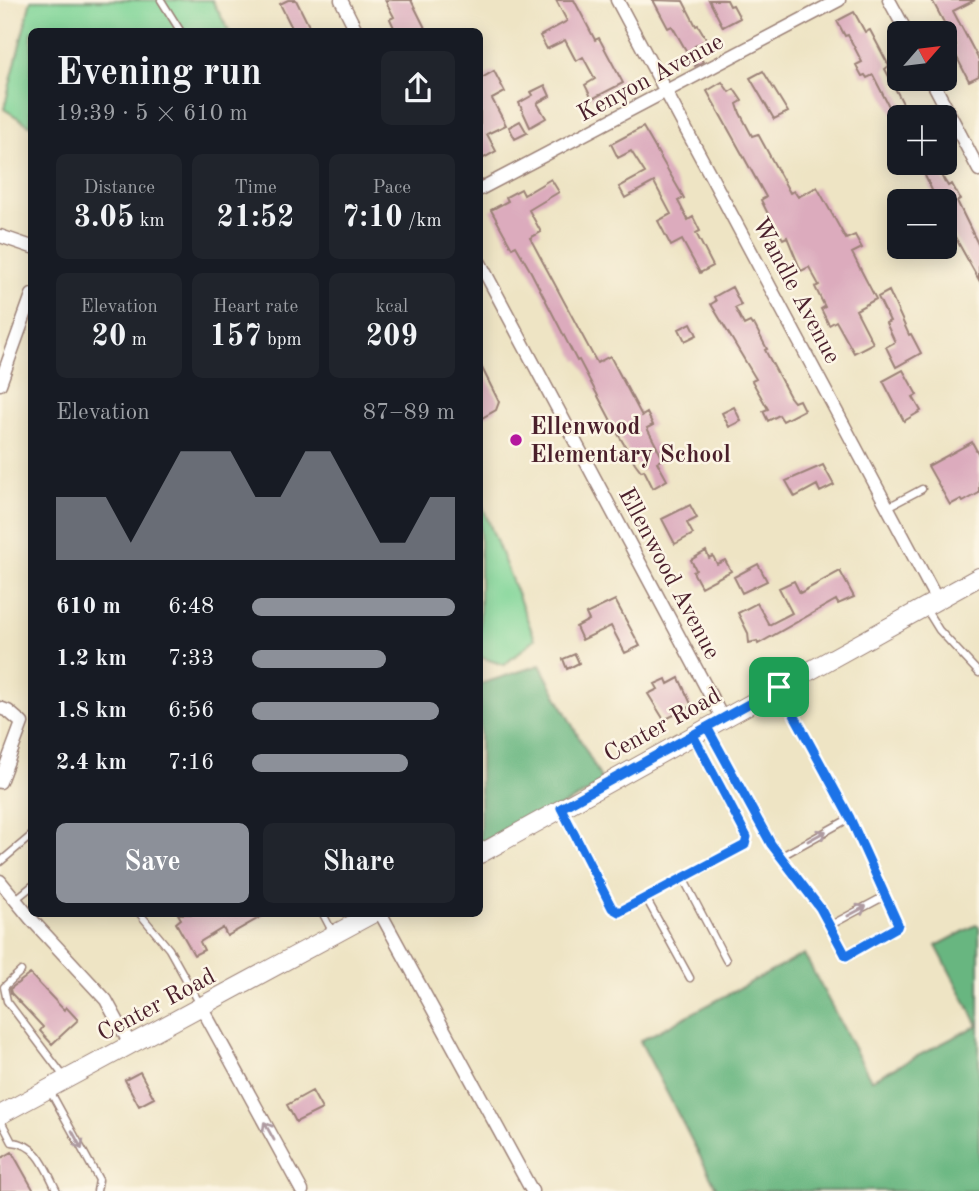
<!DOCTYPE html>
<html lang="en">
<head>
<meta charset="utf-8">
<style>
  body { margin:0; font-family:"Old Standard TT",serif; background:#20242c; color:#f1f3f6; height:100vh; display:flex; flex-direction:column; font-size:26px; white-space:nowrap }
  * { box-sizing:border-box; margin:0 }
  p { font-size:23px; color:#9ea1a6 }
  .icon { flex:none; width:38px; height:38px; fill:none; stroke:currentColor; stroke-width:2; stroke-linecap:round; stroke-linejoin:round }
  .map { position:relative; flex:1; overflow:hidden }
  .drawer { position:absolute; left:28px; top:28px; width:455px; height:889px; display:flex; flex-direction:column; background:#171b24; border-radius:10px; box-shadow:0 4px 18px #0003 }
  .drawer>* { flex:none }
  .needle { width:46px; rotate:62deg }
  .tools { position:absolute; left:887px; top:21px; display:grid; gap:14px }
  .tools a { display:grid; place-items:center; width:70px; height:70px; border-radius:10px; background:#171b24; box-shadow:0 4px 18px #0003; font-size:35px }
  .pin { position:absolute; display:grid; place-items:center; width:60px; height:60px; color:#fff; margin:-30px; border-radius:14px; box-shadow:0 4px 10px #0006 }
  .round { display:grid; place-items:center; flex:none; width:74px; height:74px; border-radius:10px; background:#20242c }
  .headline { display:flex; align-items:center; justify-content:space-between; height:119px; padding:0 28px }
  h1 { font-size:38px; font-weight:800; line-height:52px }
  .metrics { display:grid; grid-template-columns:repeat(3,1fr); gap:10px; height:119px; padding:7px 28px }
  .metrics div { display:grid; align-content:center; border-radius:10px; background:#20242c; text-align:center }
  .metrics b { font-size:30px; font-weight:800 }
  .metrics small { font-size:19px; font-weight:400 }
  .metrics p { font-size:19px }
  .chart { height:196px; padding:14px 28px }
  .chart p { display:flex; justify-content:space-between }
  .chart svg { width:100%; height:126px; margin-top:7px; fill:#8c9099; opacity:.7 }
  .action { display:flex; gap:14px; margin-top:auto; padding:14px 28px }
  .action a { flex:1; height:80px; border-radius:10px; background:#8c9099; color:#fff; font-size:28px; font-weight:800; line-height:80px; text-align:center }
  .action a+a { background:#20242c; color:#f1f3f6 }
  ul { padding:0 28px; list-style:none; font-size:23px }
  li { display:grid; grid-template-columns:112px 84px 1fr; align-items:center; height:52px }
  li i { height:18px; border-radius:9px; background:#8c9099 }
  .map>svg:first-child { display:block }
</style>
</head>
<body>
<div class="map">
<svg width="979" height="1191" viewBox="0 0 979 1191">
  <rect width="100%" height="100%" fill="#fcf5e5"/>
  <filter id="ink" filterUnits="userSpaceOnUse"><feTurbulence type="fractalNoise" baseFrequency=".0143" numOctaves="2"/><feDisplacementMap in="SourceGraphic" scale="14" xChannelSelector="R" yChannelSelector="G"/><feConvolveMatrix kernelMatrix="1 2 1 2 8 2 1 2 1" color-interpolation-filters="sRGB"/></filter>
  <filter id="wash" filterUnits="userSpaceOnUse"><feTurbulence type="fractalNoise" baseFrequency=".00686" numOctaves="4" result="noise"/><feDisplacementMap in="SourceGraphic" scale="28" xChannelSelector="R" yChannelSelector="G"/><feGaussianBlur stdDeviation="1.57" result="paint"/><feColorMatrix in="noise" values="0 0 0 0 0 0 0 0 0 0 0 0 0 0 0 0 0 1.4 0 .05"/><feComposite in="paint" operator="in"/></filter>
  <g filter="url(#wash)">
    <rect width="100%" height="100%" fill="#eee4c4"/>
    <path fill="#80d598" stroke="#657a62" stroke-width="2" d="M31,0H212L229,31L32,32L31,126L4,109Z
      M480,500L535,639L504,665L480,657Z"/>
    <path fill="#68b680" stroke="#596a56" stroke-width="2" d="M540,665L604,784L480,848V684Z
      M976,925L979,927V1191H718L640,1041L804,954L871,1080L978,1025L936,946Z"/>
    <g id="blocks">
      <path fill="#dcabbd" d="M288,0H296L312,32H294L280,4Z
        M385,0H411L427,32H396L390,19L394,17Z
        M556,0H574L595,40L599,38L623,83L592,99L585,85L595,79L583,57L576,61L565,40L547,49L540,36L567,21Z
        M653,0L683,1L696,26L698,25L707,40L695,46L703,62L695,66L672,26L668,28Z
        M709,0H727L730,6L733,5L740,18L723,27Z
        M932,0H975L953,11L979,60V76L969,81L952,48L956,45Z
        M854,12L865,32L870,30L889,66L885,69L908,113L896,120L873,75L867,78L865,75L862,76L856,65L862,62L848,35L845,36L837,21Z
        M494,71L505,92L492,99L506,125L487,134L496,151L480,160V79Z
        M763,71L788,112L774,119L750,78Z
        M722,82L729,92L734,89L742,101L737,104L740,113L752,136L758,134L790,193L794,191L798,197L817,187L846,239L855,235L862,248L852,253L876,299L856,310L873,343L854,353L836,321L829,325L821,309L825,307L815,287L819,285L809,267L801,271L787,237L783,239L771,220L761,200L766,197L707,91Z
        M545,85L550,96L537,103L546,118L530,127L519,103L533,95L531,92Z
        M520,121L527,133L515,139L509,127Z
        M643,127L684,198L678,201L688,220L693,217L700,231L696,233L713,266L700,273L682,240L671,246L658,221L671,214L654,182L625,198L619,187L645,173L631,151L618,158L611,144Z
        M919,163H935L945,183V181L948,186L952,184L960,199L957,201L979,246V280L945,219V201H937Z
        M551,179L559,192L529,210L541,232L530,238L597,363L610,356L642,416L647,413L653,425L647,428L663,459L657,462L667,480L653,488L644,470L641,471L635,463L618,434L579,360L577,361L531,272L516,246L512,248L491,210L508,201L506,197L521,189L524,195Z
        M732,287L741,305L735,308L744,325L750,322L752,325L754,324L767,349L765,350L790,397L794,402L799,400L804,410L783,421L779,415L768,421L763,411L768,409L752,381L756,379L711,304L716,301L714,297Z
        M889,291L909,335L911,334L921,353L896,367L886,347L895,342L886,323L890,321L878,297Z
        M691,323L697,335L685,341L679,329Z
        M480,364L499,402L496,410L480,419Z
        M903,370L917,395L913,397L921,411L904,421L883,381Z
        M734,407L741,421L729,427L722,413Z
        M972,442L979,455V493L963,502L961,499L950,505L928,466Z
        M823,465L834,485L820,492L817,485L795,497L786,481Z
        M690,505L697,518L687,523L693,534L675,544L662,519Z
        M706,551L709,558L713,556L717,564L725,560L731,571L701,587L693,572L696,570L691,560Z
        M758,564L767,581L742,593L734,577Z
        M840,571L854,597L838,604L836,600L758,644L757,641L749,643L748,633L738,613L757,603L769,625L792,613L779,588L794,581L800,593Z
        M615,600L640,646L625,653L611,626L582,640L576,627L589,620L586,614Z
        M575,654L579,663L567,669L563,659Z
        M679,678L692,706L664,720L648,694L658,689L655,684L666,679L668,684Z
        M178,914H266L227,936L223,928L200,942L204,950L194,955L176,923L181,919Z
        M30,974L64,1010L66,1007L78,1020L52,1044L40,1031L43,1027L11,993L10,989Z
        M140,1072L154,1098L139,1106L125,1080Z
        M312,1091L322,1109L296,1122L287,1105Z
        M12,1152L34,1191H0V1159Z"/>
    </g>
  </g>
  <g filter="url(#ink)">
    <use href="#blocks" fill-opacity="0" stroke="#9c8278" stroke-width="2"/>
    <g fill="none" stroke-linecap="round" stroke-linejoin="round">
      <defs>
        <path id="lane" d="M161,0L181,32
          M888,507L922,489
          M926,609L939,630L979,673
          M708,729L780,857L850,818L780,689
          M563,812L612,908L619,912L745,845L747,837L694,737
          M780,857L820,908L846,956L898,924L850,818
          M0,862L32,835
          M683,878L726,960
          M646,898L690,978
          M16,899L32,886
          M140,914L169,949L201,1006
          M323,914L333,933
          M829,926L885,896
          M21,971L4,987L7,1001L65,1078
          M50,1091L99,1180L97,1191
          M0,1119L12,1142C39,1144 46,1170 57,1191"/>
        <path id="street" d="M341,0L357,32
          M617,0L937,600
          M889,0L907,33
          M931,79L979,170
          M480,189L839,0
          M0,236L32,247
          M480,263L723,719
          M0,384L32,295
          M0,708L8,711L22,723
          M0,782L22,723
          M0,881L31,919L106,1000L131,1046
          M381,914L532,1191
          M202,1008L302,1191"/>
        <path id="secondary" d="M480,854L979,577
          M0,1115L372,914"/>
      </defs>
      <use href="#lane" stroke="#9c8278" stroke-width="9"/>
      <use href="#street" stroke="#9c8278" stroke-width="15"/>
      <use href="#secondary" stroke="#9c8278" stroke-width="20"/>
      <use href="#lane" stroke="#fff" stroke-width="6"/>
      <use href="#street" stroke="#fff" stroke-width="12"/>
      <use href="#secondary" stroke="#fff" stroke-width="18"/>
    </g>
    <defs><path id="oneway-shaft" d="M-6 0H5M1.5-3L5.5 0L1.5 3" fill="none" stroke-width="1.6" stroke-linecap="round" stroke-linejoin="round" transform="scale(1.75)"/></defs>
    <g stroke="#ae9aa0">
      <use href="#oneway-shaft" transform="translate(817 836) rotate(-29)"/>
      <use href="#oneway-shaft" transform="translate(857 911) rotate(-28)"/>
      <use href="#oneway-shaft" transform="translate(269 1131) rotate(-119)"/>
      <use href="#oneway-shaft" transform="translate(77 1140) rotate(62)"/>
    </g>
  </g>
  <g fill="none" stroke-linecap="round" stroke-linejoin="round" filter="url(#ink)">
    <defs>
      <path id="route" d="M779,687C706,727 634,768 561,808L612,908L619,912L745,845L747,837L693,735L707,727L771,844L820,908L846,956L897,927L898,924L850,818L779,687"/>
    </defs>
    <use href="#route" stroke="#fff" stroke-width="14"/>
    <use href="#route" stroke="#1a73e8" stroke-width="9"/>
  </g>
  <circle fill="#b5179e" stroke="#fcf5e5" stroke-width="2.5" cx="516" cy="440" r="7"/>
  <g text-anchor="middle" stroke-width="5" stroke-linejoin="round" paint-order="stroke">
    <g font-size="24" fill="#4a1f2b" stroke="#fcf5e5">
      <text transform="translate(650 77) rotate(-28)" y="8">Kenyon Avenue</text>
      <text transform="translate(797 290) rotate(62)" y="8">Wandle Avenue</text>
      <text transform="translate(670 573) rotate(62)" y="8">Ellenwood Avenue</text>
      <text transform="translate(662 724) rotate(-29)" y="8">Center Road</text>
      <text transform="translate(156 1004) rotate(-28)" y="8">Center Road</text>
    </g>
    <g font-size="24" font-weight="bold" fill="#4a1f2b" stroke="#fcf5e5" text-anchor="start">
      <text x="530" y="434">Ellenwood<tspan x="530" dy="28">Elementary School</tspan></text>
    </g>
  </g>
</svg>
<div class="tools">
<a><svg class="needle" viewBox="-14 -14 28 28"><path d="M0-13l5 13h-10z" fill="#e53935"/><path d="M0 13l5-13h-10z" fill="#9ea1a6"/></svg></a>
<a>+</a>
<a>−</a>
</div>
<div class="pin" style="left:779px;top:687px;background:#1e9e55"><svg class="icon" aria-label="arrive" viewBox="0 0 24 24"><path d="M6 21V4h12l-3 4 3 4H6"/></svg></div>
<section class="drawer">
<div class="headline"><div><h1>Evening run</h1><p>19:39 · 5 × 610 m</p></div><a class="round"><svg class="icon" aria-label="share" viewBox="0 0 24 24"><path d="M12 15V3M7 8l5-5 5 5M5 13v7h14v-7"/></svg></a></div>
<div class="metrics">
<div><p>Distance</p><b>3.05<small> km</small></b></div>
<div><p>Time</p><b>21:52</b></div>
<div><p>Pace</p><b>7:10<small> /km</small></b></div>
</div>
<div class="metrics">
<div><p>Elevation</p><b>20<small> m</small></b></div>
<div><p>Heart rate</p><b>157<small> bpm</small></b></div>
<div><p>kcal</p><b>209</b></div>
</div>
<div class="chart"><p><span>Elevation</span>87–89 m</p>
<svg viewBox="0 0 160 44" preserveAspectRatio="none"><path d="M0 44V22L10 22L20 22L30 38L40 22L50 6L60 6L70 6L80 22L90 22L100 6L110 6L120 22L130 38L140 38L150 22L160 22V44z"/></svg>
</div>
<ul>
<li><b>610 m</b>6:48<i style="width:100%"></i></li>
<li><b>1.2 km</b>7:33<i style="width:66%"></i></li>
<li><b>1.8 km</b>6:56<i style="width:92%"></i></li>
<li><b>2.4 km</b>7:16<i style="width:77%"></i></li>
</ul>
<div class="action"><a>Save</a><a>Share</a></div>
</section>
</div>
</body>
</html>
